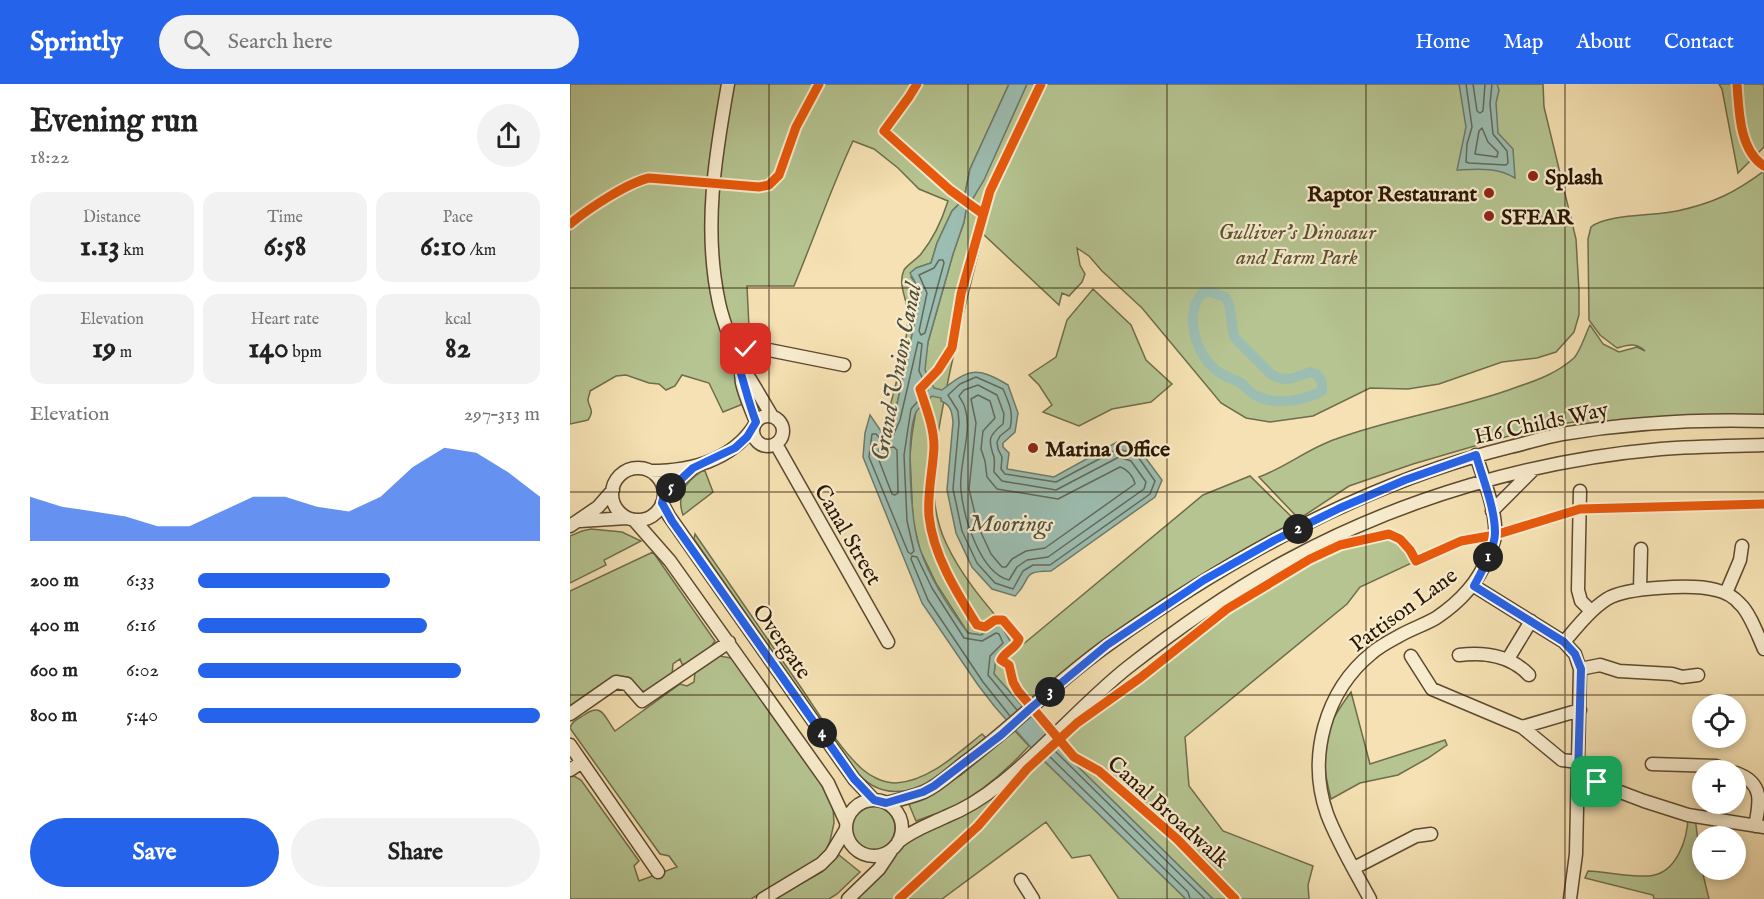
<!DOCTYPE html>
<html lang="en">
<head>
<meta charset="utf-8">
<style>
  body { margin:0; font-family:"IM FELL English",serif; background:#f2f2f2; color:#222; height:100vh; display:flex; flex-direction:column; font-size:22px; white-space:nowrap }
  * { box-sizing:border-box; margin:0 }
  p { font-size:20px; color:#767676 }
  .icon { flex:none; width:33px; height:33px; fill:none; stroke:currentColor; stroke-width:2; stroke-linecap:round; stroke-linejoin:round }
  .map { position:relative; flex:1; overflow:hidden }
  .details { display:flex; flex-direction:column; background:#fff; width:570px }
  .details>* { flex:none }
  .fabs { position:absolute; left:1122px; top:610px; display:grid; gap:12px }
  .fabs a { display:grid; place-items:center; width:54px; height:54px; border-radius:50%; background:#fff; box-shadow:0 3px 9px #0003; font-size:30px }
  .pin { position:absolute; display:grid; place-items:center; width:51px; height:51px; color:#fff; margin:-26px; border-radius:12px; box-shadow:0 3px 9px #0006 }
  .km { position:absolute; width:30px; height:30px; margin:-15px; border-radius:50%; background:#222; color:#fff; font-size:16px; line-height:30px; text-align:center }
  .round { display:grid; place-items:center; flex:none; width:63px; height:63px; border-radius:32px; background:#f2f2f2 }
  .head { display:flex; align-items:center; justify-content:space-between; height:102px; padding:0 30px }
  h1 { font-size:33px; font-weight:700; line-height:45px }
  .figures { display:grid; grid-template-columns:repeat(3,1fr); gap:9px; height:102px; padding:6px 30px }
  .figures div { display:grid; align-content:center; border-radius:15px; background:#f2f2f2; text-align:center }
  .figures b { font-size:30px; font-weight:700 }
  .figures small { font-size:16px; font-weight:400 }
  .figures p { font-size:16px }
  .chart { height:168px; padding:12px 30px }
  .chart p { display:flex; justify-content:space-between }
  .chart svg { width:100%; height:108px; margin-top:6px; fill:#2563eb; opacity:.7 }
  .action { display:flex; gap:12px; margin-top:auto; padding:12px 30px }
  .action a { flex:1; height:69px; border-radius:36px; background:#2563eb; color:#fff; font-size:24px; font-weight:700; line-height:69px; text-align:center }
  .action a+a { background:#f2f2f2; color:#222 }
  ul { padding:0 30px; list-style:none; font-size:20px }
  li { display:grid; grid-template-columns:96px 72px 1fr; align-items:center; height:45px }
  li i { height:15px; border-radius:8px; background:#2563eb }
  header { display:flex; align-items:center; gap:36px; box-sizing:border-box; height:84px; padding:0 30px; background:#2563eb; color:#fff }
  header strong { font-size:28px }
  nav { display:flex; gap:33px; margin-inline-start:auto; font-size:21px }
  .search { width:420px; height:54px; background:#f2f2f2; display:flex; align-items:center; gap:15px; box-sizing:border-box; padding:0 21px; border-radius:33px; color:#767676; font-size:22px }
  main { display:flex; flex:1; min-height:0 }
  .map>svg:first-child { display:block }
</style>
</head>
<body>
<header>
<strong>Sprintly</strong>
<div class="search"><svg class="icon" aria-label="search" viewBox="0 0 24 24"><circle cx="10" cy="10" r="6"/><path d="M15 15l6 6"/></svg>Search here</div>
<nav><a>Home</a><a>Map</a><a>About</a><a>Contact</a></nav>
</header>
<main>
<section class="details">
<div class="head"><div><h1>Evening run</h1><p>18:22</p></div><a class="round"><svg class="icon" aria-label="share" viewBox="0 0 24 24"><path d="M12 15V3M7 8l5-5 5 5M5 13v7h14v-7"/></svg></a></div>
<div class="figures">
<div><p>Distance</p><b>1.13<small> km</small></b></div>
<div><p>Time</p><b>6:58</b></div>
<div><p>Pace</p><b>6:10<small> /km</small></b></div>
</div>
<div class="figures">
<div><p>Elevation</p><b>19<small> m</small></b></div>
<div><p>Heart rate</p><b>140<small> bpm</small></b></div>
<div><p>kcal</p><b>82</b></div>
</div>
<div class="chart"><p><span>Elevation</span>297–313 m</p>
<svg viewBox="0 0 160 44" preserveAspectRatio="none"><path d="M0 44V26L10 30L20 32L30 34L40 38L50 38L60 32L70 26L80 26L90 30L100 32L110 26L120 14L130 6L140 8L150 16L160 26V44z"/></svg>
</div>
<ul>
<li><b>200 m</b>6:33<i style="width:56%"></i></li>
<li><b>400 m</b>6:16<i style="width:67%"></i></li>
<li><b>600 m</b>6:02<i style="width:77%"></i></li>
<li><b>800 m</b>5:40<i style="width:100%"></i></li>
</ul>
<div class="action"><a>Save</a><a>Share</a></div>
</section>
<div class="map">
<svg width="1194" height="815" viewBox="0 0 1194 815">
  <rect width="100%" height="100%" fill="#f5e1b3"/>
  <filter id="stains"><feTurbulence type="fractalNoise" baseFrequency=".00333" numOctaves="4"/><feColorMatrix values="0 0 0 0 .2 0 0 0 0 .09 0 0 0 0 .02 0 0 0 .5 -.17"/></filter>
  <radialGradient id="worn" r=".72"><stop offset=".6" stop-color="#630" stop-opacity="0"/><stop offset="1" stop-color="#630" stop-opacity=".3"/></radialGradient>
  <path fill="#b5c491" stroke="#6f6d4a" stroke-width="1.5" d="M0,0H439L400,85L395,109L390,119L382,127L367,159L361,179L346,184L341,193L349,204L351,209L324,334L317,335C324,304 338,262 338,231C338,216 327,201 334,186C338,180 346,176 351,170C363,155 372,136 378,117L349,105L328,84L304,65L283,57C261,104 244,154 224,202H177L179,243L173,281L178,318L153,328L139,299L112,291L105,302L96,306L89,300L79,299L56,291L46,292L20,307C20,310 18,313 18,316C19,325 25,325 18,336L0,340Z
    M457,0H973L974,23L1006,155L1009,207V231L1004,248L986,268L967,274L932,278L869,300L838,305L800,304L743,332L700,338L676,334L651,319L572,224L532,187L519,172L507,164L510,181L515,190L512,198L499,212L492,209L489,221L413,150C401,199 388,248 378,297C368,349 352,408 376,459C394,498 424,529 451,562L633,411L680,392L732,443L634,496L462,623L489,656L507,639L570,594L657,525L740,475L770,461L819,450L830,455L840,466L846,477L790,503L777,520L615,653L619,702L653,747L743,782L738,801L739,815H643L495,670L424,590L429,540L411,551L398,549L367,501L350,466L343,437L340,372L342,350L358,258L383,170L394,138L396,126L414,95Z
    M1149,0H1194V63L1168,89L1152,5Z
    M1194,87V337L991,350L1011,337L970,343L843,380L779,402L729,435L689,393C716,383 739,364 766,355C825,333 889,325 947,303C968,296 987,289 1004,274C1011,266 1015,251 1020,241L1033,260L1049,268L1067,263L1075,267C1066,258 1058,261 1047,264L1030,251L1019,236L1018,155L1021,143C1036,130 1085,132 1107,127C1144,119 1164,109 1194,87Z
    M523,205L561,241L576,276L602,300L581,318L542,325L509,342L473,328L482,321L469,301L459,291L486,273L497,236Z
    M132,387H135L143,408L113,431C106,411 115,398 132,387Z
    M21,445L52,448L71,457L34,476L36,481L0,499V452L12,447Z
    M125,450C161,502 196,553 232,605C249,630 270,665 292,685C301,693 314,699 326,699C359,697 388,669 412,650L416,654C380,685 326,738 284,685L124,455Z
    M83,468L145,557L140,564L117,581L112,580L110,575L103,580L102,591L77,608L72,607L58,593H46L0,623V507Z
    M149,572L161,574L167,580L255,706L263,723L264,739L260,757L256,766L244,778L181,815H0V692H4L11,696L69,777L64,782L69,797L107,783L99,772L90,770L2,647L0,644C2,637 8,635 14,631C33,618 34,633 45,647L110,600L117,602L124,598L125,589Z
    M781,608L800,680L875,656L877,661L858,674L828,691L790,699L761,715C749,666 750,650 781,608Z
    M445,647L459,662C437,686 411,709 381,724C370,729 358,732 346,737L338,718L365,708L391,691Z
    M465,668L616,815H549L520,771L502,774L476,738L372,815H278L328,758L389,727Z
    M281 744a22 22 0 1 1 44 0a22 22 0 1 1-44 0Z
    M1118,731L1125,733L1131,782L1139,815H1084L1083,811L1015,794L1018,787C1038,788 1059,793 1079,792C1107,790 1118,754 1118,731Z
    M269,771L290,788L267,810L259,815H204L252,788Z"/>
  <path fill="#9cbdb1" stroke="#6e7a6b" stroke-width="1.5" d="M439,0H457L414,96L396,126L394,138L383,170L358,258L355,286L364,304L372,306C399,285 406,282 438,301L448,329L445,348L433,359V363L439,369L437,385L484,393L547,358L569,365L592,396L585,413L481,487C449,487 463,495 445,512L422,505L402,483L386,449L377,406L383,338C382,328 381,321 371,317V314L362,312C358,317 349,323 346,328C335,354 341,439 350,465C360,495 379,524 398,549L411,551L430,540L442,560L426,574L424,590L495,670L643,815H616L465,668L425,623L408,601L352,519L293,373L295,349L300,331L315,353L324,334L351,209L340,189L346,184L361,179L367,159L382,127L390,119L395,110L400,85Z
    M889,0H927L929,6L926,19L928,49L943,65L945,94C927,83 908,85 887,86L896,43Z"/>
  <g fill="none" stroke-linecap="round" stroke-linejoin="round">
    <path stroke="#626a5a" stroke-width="1.5" d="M896,0L902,43L897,60L896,78L899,79L936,81L938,79L937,67L923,50L920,20L922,0
      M903,0L907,27L910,29L913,27L915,0
      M912,44L918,58L928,68L927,73L905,70L909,47Z
      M369,176H373L374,179L355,249L351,251L349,247L357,209L349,191L364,184Z
      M348,258L352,260L349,287L358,306L341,325L334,371L337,437L344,467L341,470L338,468L299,373L302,350H306L313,357H318L322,354L330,336Z
      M406,293L433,305C439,319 444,329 440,344L430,352L427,358L428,365L432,373L431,385L435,390L486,398L548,365L566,370L585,397L580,410L480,481H463L453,487L443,505L425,499L407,479L392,447L383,405L389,339L388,327L378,311L390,300Z
      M408,301L427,311L434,330L433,340C418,352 418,356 424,373C425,378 424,383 424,388L432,397L486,406L549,373L561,377L576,398L574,405L478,473L457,476L447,483L439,496C410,489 394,434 391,407C388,381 403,348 395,324C394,319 391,316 389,312L394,306Z
      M408,311L420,317L425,334L413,347L411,365L415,377L417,393L427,405L488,415L550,383C557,385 564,393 565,400L475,464L456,467L442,475L436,483H432L421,470L408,442L399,405L406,339L401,315Z
      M324,363L327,366L328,409L325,411L322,410L307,371L309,365Z
      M440,632L413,598L358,516L341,475L342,472L347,473L362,504L394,554L412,557L426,549L429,550L433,559L420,572L418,591L447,626
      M482,664L635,815
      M476,669L618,808L620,815"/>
    <path stroke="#9cbdb1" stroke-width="10" d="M634,208H641L655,213L659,220L664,253L702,291C717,300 726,292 741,288C750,291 753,297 752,307C733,317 705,322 685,311C679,308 676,303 671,299C664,295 656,293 650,289C627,275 611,228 634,208Z"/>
    <defs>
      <path id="minor" d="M158,0C145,73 133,145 149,219C154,242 164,263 170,285C172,289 171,294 172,299C175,312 181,325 186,338
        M164,269L176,265L199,266L274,281
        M171,287L180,295L202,332
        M183 347a15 15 0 1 1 30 0a15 15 0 1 1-30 0Z
        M206,360L318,558
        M42 410a26 26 0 1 1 52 0a26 26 0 1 1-52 0Z
        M80,387C119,387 161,377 184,342
        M1010,407L1008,506L1011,517L1021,527
        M94,411L122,384
        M92,419L99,432L284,695L304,716
        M922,427L962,387
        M64,436L100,477L258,699L276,738
        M10,437L57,434
        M0,442L28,423L43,406
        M904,502L994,558L1005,570L1010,585L1006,770L1000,815
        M1070,505L1071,465
        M1156,509L1170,476L1172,462
        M994,558C1007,543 1020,526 1037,515C1056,503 1124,500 1146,506C1155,508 1164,513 1170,520C1180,529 1188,552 1194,565
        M889,571C915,568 940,571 959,591
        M841,572L862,605L952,643L992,676L1008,678
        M938,575L961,537
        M1010,585L1030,581L1049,587L1102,590L1112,593L1128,591
        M0,630L46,598L57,600L72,617L159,558
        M952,643L1010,626
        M0,661L88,788
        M1082,680L1146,682L1160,687
        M0,686L12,678
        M1166,689C1194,699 1190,718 1185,742
        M1008,692L1074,717L1118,731L1194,743
        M276 744a28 28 0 1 1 56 0a28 28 0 1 1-56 0Z
        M316,719C329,716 342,713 354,708C369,701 381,689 394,679C444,642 488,596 539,560C660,474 794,399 940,363C957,359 975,353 992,350C1059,339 1126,335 1194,337
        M328,758C343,746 358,741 375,733C395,725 413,714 430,700C475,665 512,620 557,584C608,544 663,505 720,475C833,414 963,376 1091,365C1125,362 1160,362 1194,361
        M784,784L846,752L861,750
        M451,796L463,815
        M193,815L251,780L261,770L276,745
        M278,815L309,785L321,767
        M800,815C785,787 768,759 757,730C737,673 755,607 802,569C810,562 820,557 829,552C841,545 854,541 866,534C890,518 908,499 918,473C920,466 925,458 925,451C927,428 913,394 906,371"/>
    </defs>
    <use href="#minor" stroke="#5c492e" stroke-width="15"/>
    <use href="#minor" stroke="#f8ecce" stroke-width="12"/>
    <defs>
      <path id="cycleway" d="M347,0L339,13L314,47L380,106L413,130
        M471,0L420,107L391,210L382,264L368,286L350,305C356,324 364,343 364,363C363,386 357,409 359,432C363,471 387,509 407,541L415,543L425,536H433L449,555C447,564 435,567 431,576L439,581L443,598L448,607L504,673L529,687L607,755L665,815
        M1167,0C1169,26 1169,66 1194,82
        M0,140C18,125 57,99 79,94L189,103L199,101L209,91L226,43L249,0
        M329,815L408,742L457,685L507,639L570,594L657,525L740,475L770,461L819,450L830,455L840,466L846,477L891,457L925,451L1010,425L1194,420"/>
    </defs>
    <use href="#cycleway" stroke="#f8ecce" stroke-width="13"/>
    <use href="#cycleway" stroke="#e8590c" stroke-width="9"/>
  </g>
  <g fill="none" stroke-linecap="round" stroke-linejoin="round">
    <defs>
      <path id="route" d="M176,265L164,269C173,292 177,315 186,338L177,353L165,364L123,384L94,411L92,419L102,437L284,695L304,716L316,719L353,708L364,702L431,651L462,623L537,561L634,496L705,456L770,424L835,396L906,371C913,396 925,424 925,449C925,464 911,489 904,502L994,558L1005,570L1011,585L1008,692L1027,698"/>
    </defs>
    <use href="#route" stroke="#fff" stroke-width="12"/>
    <use href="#route" stroke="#2563eb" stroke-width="8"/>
  </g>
  <path fill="none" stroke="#291602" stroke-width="1.5" stroke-opacity="0.55" d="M199,0V815M398,0V815M597,0V815M796,0V815M995,0V815M0,204H1194M0,408H1194M0,611H1194"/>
  <g fill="#8f2418" stroke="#f8ecce" stroke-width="2">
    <circle cx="963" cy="92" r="6"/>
    <circle cx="919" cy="109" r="6"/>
    <circle cx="919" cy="132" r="6"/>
    <circle cx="463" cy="364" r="6"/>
  </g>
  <g text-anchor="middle" stroke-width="4.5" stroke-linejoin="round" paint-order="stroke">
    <g font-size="22" font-weight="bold" fill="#291602" stroke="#f8ecce" text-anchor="start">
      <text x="975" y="100">Splash</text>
      <text x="907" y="117" text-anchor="end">Raptor Restaurant</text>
      <text x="931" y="140">SFEAR</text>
      <text x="475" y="372">Marina Office</text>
    </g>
    <g font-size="22" font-style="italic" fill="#5a5334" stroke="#f8ecce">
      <text x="727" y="155">Gulliver's Dinosaur<tspan x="727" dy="25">and Farm Park</tspan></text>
    </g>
    <g font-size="22" fill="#291602" stroke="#f8ecce">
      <text transform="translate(971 338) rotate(-12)" y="8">H6 Childs Way</text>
      <text transform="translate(279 450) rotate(60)" y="8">Canal Street</text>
      <text transform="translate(833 525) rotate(-36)" y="8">Pattison Lane</text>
      <text transform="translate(213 557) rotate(55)" y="8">Overgate</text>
      <text transform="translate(599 727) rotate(42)" y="8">Canal Broadwalk</text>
    </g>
    <g font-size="24" font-style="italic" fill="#51503f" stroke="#f8ecce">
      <text transform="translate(326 288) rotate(-79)" y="8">Grand Union Canal</text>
      <text x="441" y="447">Moorings</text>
    </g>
  </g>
  <rect width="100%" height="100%" filter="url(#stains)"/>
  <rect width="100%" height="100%" fill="url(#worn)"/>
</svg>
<div class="fabs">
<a><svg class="icon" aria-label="locate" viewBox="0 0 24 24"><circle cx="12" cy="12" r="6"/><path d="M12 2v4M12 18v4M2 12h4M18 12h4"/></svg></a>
<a>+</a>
<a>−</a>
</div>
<div class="pin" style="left:1027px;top:698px;background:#1e9e55"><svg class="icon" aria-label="arrive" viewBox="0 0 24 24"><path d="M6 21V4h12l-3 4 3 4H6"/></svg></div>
<div class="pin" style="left:176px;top:265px;background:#d93025"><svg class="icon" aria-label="check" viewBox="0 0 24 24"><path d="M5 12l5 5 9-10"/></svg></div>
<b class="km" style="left:918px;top:473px">1</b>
<b class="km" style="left:728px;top:445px">2</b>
<b class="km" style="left:480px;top:608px">3</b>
<b class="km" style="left:252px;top:649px">4</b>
<b class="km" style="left:101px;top:404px">5</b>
</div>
</main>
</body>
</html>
